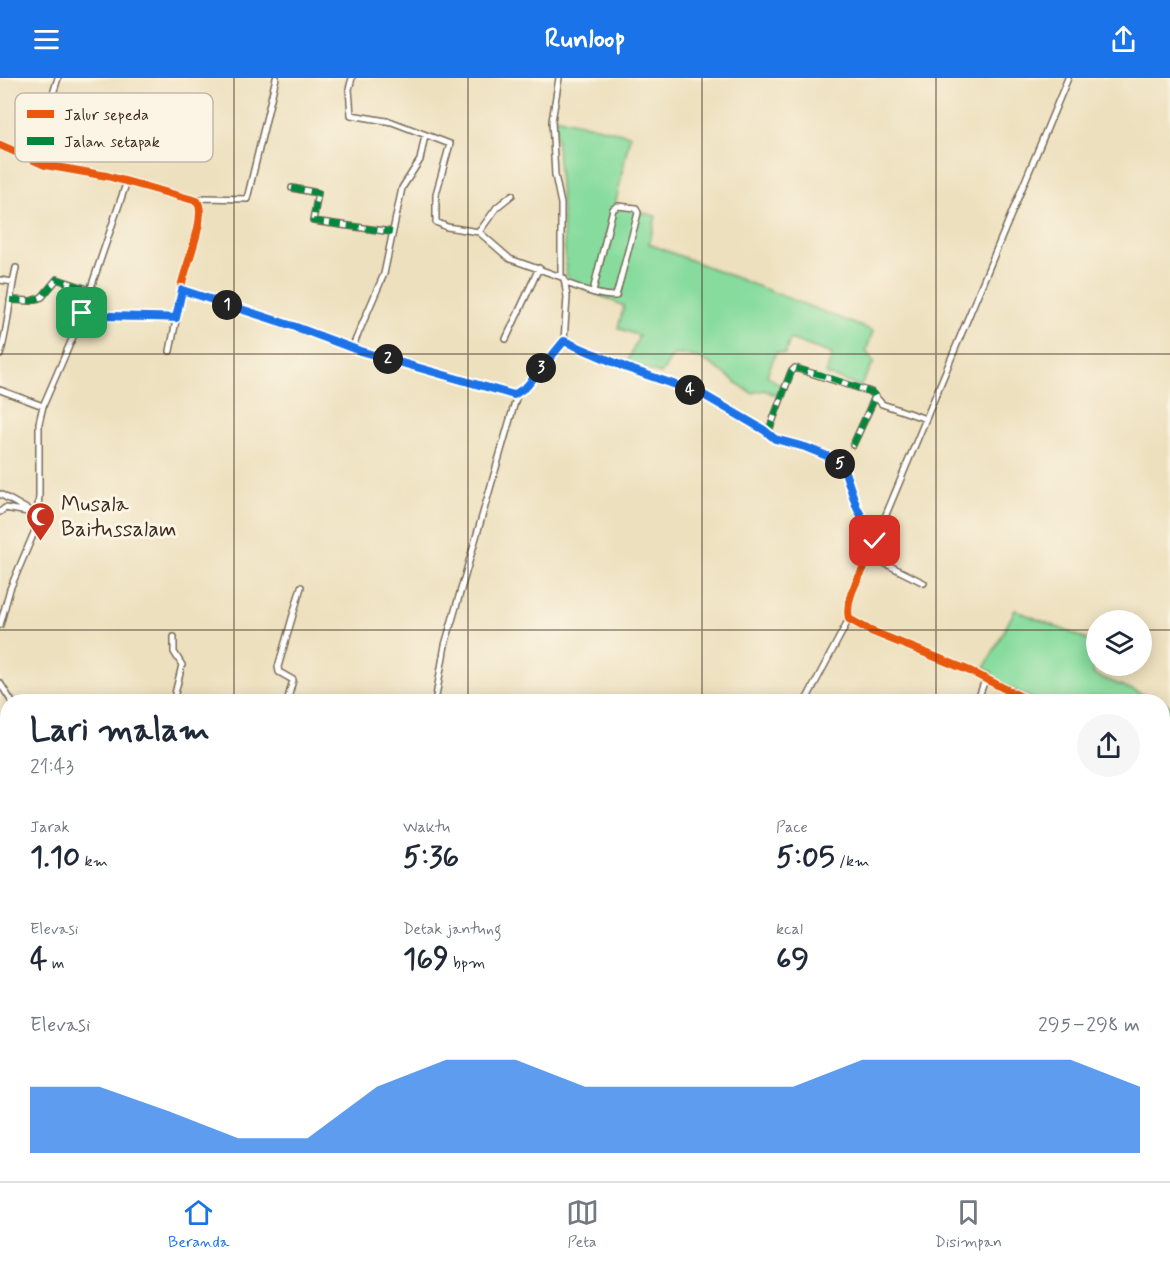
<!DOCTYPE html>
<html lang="id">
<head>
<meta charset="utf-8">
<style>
  body { margin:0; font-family:Mynerve,sans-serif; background:#f6f6f7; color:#1f2937; height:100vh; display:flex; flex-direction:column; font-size:22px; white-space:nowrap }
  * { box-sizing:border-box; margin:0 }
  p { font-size:20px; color:#747a83 }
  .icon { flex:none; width:33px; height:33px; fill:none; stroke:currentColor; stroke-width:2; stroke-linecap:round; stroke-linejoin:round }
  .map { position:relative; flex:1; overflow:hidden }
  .details { position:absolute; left:0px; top:616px; width:1170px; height:488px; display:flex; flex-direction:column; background:#fff; border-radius:24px 24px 0 0; box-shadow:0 3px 15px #0003 }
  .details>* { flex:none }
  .tools { position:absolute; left:1086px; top:532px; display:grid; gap:12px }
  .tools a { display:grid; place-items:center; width:66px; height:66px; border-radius:50%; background:#fff; box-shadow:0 3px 15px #0003; font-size:30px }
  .pin { position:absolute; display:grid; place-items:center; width:51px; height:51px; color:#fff; margin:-26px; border-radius:12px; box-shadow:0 3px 9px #0006 }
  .km { position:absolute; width:30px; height:30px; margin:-15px; border-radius:50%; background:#222; color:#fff; font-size:16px; line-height:30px; text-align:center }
  .round { display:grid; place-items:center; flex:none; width:63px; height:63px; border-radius:32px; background:#f6f6f7 }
  .head { display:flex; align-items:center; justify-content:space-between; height:102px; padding:0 30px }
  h1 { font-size:33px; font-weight:700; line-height:45px }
  .figures { display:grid; grid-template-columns:repeat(3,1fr); gap:9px; height:102px; padding:6px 30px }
  .figures div { display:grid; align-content:center }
  .figures b { font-size:30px; font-weight:700 }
  .figures small { font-size:16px; font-weight:400 }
  .figures p { font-size:16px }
  .chart { height:168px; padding:12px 30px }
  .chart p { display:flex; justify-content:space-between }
  .chart svg { width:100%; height:108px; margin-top:6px; fill:#1a73e8; opacity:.7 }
  header { display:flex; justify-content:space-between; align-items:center; height:78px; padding:0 30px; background:#1a73e8; color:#fff; font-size:27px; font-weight:700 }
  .tabs { display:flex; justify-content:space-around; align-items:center; height:84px; border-top:2px solid #e0e1e3; background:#fff; font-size:16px; color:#747a83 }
  .tabs a { display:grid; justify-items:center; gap:3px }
  .tabs .on { color:#1a73e8 }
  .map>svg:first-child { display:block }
</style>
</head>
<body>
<header><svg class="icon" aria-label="menu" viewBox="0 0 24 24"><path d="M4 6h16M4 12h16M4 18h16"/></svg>Runloop<svg class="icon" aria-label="share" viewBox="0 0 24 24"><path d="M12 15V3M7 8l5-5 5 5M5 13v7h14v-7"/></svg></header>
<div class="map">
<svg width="1170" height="1103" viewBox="0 0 1170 1103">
  <rect width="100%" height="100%" fill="#fcf5e5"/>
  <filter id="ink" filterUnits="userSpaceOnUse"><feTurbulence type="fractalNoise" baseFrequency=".0167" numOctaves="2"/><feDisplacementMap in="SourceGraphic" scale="12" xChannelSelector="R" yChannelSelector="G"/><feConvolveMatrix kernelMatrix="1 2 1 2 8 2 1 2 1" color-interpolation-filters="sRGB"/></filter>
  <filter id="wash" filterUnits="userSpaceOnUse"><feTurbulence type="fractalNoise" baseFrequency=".008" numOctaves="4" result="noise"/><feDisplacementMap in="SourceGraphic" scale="24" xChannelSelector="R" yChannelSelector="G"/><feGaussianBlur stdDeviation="1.35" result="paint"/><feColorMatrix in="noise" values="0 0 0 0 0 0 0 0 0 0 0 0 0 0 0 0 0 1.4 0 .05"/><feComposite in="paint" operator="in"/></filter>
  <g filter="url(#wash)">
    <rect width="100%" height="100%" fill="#ede0be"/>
    <path fill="#86db9d" stroke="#60825e" stroke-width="1.5" d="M555,39L630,57L615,128L656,138L649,166L873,253L866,273L874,284L860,309L826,296L832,276L790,261L785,276L776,274L767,297L782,309L779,318L764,312L752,315C724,299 708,274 673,277L661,296L627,285L639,258L618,250L624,228L567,203Z
      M1015,532L1096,565L1093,596L1162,624H1041L990,601L992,593L984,591Z
      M1163,624L1170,628V680L1163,677Z"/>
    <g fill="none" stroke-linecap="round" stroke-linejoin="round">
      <path stroke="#5ec9d6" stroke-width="10" d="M0,1080L8,1071
        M1031,1096L1040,1103"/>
    </g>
  </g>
  <g filter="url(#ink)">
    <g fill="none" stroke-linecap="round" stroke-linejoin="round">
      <defs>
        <path id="minor" d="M352,0L349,11L351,37L392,44L450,66L436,116V144L447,149L479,154L510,181L564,200L567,219L564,263
          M559,0L552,43L555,97L561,126V197
          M32,82L58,0
          M292,110L318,115L313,143L392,154
          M197,123L205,120L247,121L276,0
          M479,154L497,129L512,117
          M0,202L13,204
          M566,205C581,210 600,219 616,218L638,135L636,130L618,128L613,131L593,213
          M10,222L31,223L42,219L57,201L90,212
          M82,235C113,241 144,237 176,240
          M506,261L539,190
          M352,270L384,196L402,110L420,82L425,57
          M170,273L182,212
          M0,277C9,248 9,219 16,190
          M0,312L43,328
          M768,355L791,294L795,290L871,314L882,326L926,341
          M853,367L875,319
          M0,416L37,437
          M0,434L5,430L28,434
          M875,463L1068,0
          M870,478L924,505
          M0,547L10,511L36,450L39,418V345L43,328L79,245L127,103
          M0,605L12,624
          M173,624L182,587L174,574V559
          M287,624L293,602L279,594L278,589L301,509
          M435,624L445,567L517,317
          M805,624L849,541
          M977,624L985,602
          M1162,734L1170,725
          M1162,760L1170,752
          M1162,783L1170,786
          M0,853L6,855L0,878
          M1162,861H1170
          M1162,949L1170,950
          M0,983L8,984
          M1162,1043L1170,1045
          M1170,1080V1095
          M301,1096L303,1103
          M995,1096L1004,1103
          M1077,1096L1090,1103
          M219,1103L223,1096
          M524,1103L526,1096
          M865,1103L870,1096
          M894,1103L899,1096"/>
        <path id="tertiary" d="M0,67L45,87L107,98L197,123C208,137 185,189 181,209L184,214L282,244L360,273L514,317L527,308L564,263L627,290L702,316L764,352L775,361L819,373L832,380L841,386L845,394L857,430L875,463C870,488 843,513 849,541L871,553L970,593L1031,624
          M1162,690L1170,695"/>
      </defs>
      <use href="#minor" stroke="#796a56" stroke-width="8"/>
      <use href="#tertiary" stroke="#796a56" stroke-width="9"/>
      <use href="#minor" stroke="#fff" stroke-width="5"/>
      <use href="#tertiary" stroke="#fff" stroke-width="6"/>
      <path stroke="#3b2a1e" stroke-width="1.5" stroke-dasharray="9 4.5" stroke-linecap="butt" d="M1162,749L1170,740
        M885,1103L890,1096"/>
      <path stroke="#00873e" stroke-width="6" stroke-dasharray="12 6" stroke-linecap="butt" d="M292,110L318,115L313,143L392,154
        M10,222L31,223L42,219L57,201L90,212
        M82,235C113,241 144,237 176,240
        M768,355L791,294L795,290L822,297L873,315L875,319L853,367
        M1162,861H1170
        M1162,949L1170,950
        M1170,1080V1095
        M995,1096L1004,1103
        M1077,1096L1090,1103
        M894,1103L899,1096"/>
      <defs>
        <path id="cycleway" d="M0,67L45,87L107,98L197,123C208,137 185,189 181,209L184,214L282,244L360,273L514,317L527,308L564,263L627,290L702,316L764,352L775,361L819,373L832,380L841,386L845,394L857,430L875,463C870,488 843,513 849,541L871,553L970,593L1031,624"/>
      </defs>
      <use href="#cycleway" stroke="#fcf5e5" stroke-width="11"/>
      <use href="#cycleway" stroke="#e8590c" stroke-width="8"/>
    </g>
  </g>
  <g fill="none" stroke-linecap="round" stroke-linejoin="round" filter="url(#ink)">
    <defs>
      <path id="route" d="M82,235C113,241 144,237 176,240L182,212L296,249L360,273L514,317L527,308L564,263L627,290L702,316L764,352L775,361L805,369L832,380L841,386L845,394L857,430L875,463"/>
    </defs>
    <use href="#route" stroke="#fff" stroke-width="12"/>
    <use href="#route" stroke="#1a73e8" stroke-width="8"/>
  </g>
  <path fill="none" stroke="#3b2a1e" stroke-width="1.5" stroke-opacity="0.55" d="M234,0V624M468,0V624M702,0V624M936,0V624M0,276H1170M0,552H1096M1142,552H1170M0,827H8M1162,827H1170M234,1096V1103M468,1096V1103M702,1096V1103M936,1096V1103"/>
  <defs>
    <symbol id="mosque-pin" viewBox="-11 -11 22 30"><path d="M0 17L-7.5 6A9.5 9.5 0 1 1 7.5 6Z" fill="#c8321e" stroke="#fcf5e5"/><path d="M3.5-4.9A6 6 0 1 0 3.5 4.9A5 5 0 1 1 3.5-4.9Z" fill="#fff"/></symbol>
  </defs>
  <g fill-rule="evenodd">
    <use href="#mosque-pin" x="24" y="422" width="33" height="45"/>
  </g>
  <g text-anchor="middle" stroke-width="6" stroke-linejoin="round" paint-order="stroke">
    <g font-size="22" fill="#3b2a1e" stroke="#fcf5e5" text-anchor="start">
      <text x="61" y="433">Musala<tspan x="61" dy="25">Baitussalam</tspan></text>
    </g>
  </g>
  <rect x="15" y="15" width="198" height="69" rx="9" fill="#fcf5e5" stroke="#c2b8a9" stroke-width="1.5"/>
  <rect x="27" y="32" width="27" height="8" fill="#e8590c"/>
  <rect x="27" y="59" width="27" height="8" fill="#00873e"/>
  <g font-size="16" fill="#3b2a1e">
    <text x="64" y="42">Jalur sepeda</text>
    <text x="64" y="69">Jalan setapak</text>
  </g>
</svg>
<div class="tools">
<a><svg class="icon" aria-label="layers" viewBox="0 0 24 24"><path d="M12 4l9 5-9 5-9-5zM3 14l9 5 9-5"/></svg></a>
</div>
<div class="pin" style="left:82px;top:235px;background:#1e9e55"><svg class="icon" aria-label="arrive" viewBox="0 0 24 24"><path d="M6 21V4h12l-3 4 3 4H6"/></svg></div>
<div class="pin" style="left:875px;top:463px;background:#d93025"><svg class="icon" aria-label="check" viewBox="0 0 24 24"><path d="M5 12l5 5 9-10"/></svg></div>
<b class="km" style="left:227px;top:227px">1</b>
<b class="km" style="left:388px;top:281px">2</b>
<b class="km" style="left:541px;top:290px">3</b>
<b class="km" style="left:690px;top:312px">4</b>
<b class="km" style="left:840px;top:386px">5</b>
<section class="details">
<div class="head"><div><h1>Lari malam</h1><p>21:43</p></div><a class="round"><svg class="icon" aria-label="share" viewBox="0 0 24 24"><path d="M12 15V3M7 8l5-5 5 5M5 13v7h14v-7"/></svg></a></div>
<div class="figures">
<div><p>Jarak</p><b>1.10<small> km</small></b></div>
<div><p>Waktu</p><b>5:36</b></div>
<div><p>Pace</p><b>5:05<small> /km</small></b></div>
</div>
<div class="figures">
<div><p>Elevasi</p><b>4<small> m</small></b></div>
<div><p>Detak jantung</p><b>169<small> bpm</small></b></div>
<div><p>kcal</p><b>69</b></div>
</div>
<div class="chart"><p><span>Elevasi</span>295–298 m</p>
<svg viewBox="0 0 160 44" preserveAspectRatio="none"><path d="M0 44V17L10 17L20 27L30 38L40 38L50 17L60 6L70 6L80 17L90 17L100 17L110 17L120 6L130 6L140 6L150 6L160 17V44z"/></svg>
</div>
</section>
</div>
<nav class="tabs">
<a class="on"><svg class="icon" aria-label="home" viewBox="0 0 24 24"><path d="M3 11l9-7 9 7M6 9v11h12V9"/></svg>Beranda</a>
<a><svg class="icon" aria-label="map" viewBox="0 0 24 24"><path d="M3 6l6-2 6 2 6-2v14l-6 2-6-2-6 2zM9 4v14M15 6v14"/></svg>Peta</a>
<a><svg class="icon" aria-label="saved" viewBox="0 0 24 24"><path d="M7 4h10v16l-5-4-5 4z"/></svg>Disimpan</a>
</nav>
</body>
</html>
